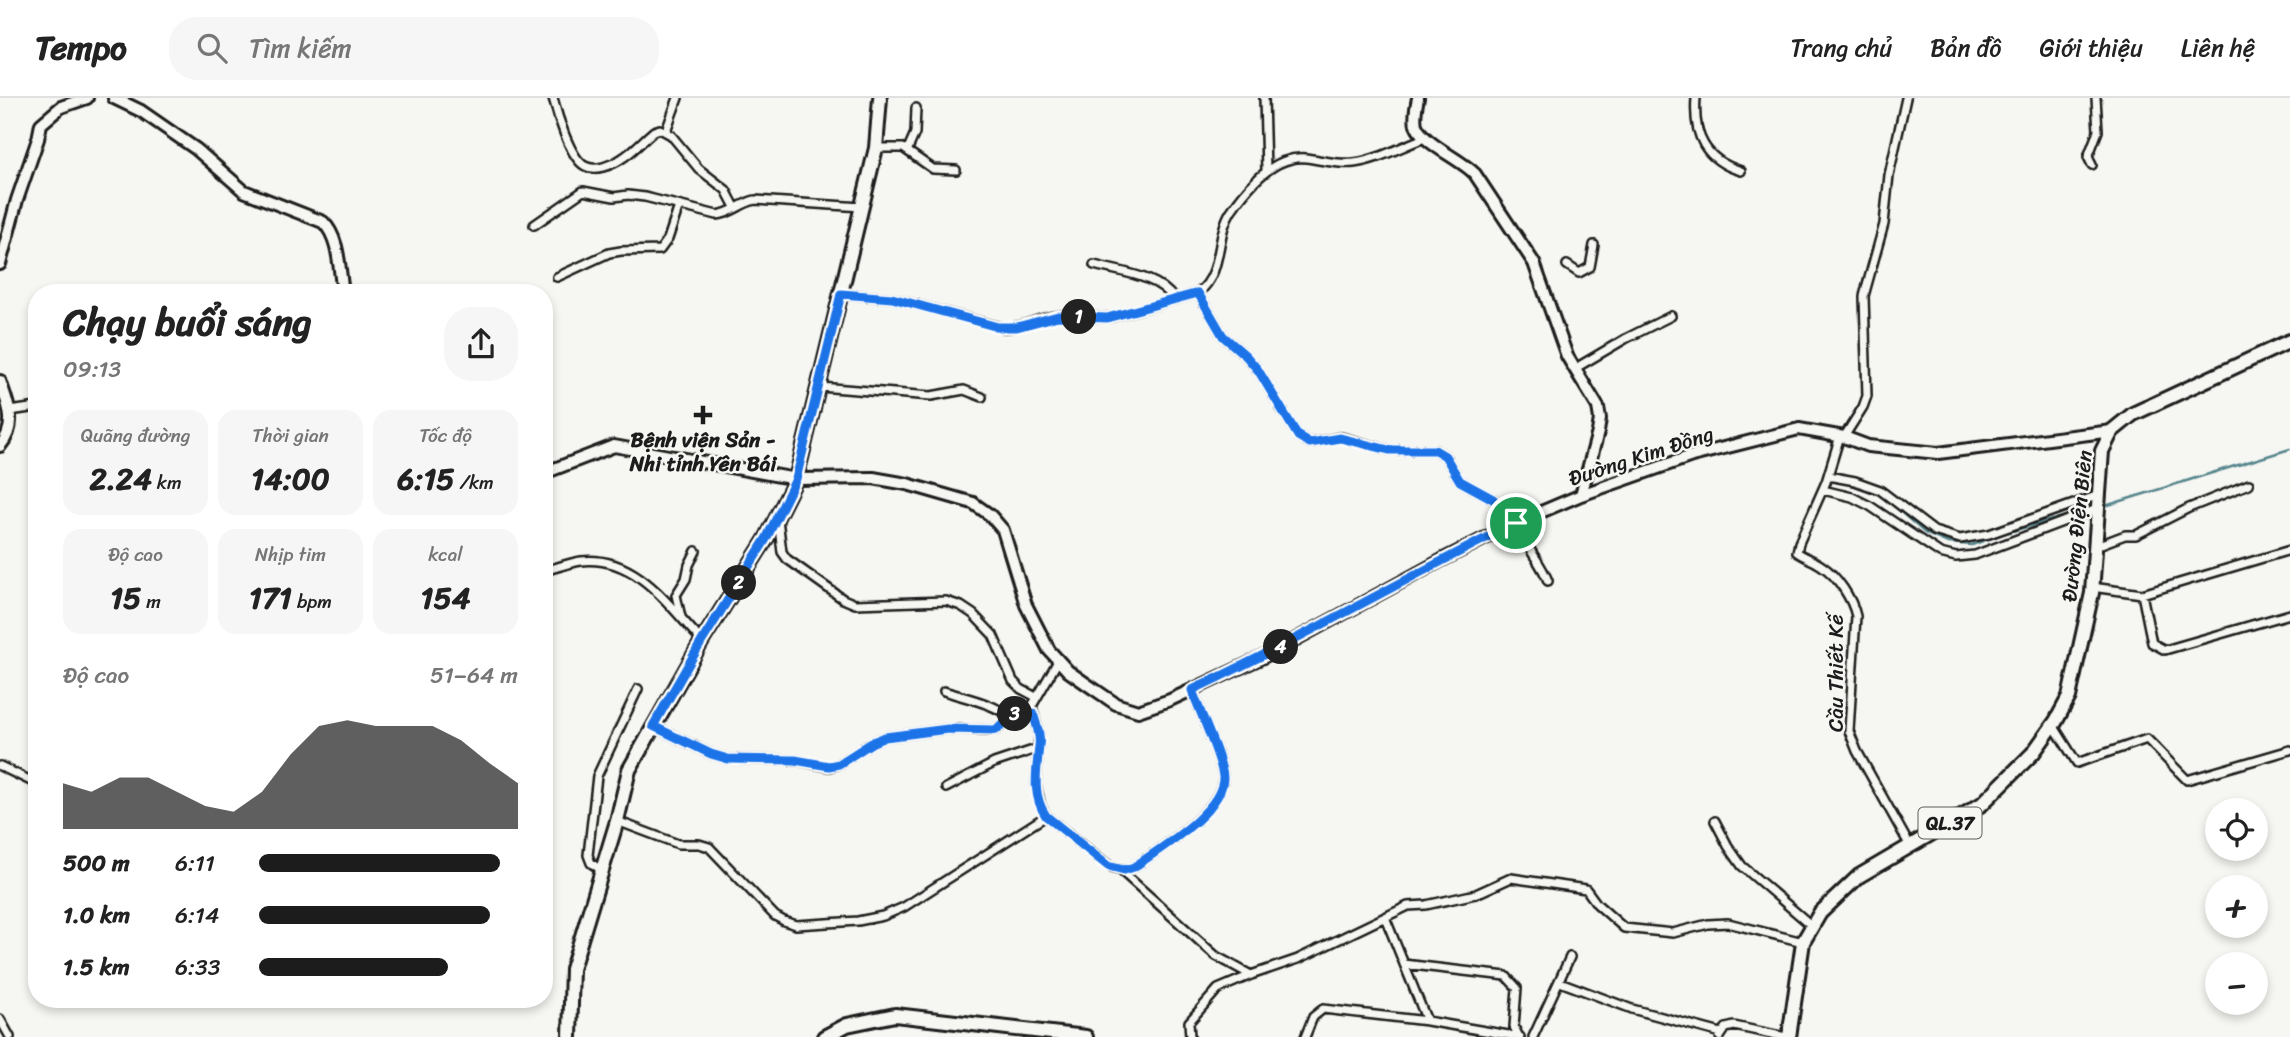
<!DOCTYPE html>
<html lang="vi">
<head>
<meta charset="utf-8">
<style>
  body { margin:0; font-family:Sriracha,sans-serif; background:#f6f6f6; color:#222; height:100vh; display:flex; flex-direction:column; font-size:26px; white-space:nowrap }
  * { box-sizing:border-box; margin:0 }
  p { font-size:23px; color:#767676 }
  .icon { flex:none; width:38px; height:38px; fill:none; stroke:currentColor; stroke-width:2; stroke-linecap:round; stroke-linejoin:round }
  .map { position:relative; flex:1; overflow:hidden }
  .details { position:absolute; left:28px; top:186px; width:525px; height:724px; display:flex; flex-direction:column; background:#fff; border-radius:28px; box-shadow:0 4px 10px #0003 }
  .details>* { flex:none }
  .tools { position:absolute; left:2205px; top:700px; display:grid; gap:14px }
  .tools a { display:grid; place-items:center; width:63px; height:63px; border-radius:50%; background:#fff; box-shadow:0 4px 10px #0003; font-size:35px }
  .pin { position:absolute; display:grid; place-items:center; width:60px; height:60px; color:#fff; margin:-30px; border:4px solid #fff; border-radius:50%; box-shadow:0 2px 7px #0007 }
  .km { position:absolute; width:35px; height:35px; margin:-18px; border-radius:50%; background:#222; color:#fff; font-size:19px; line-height:35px; text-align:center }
  .round { display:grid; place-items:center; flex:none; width:74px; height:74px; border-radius:28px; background:#f6f6f6 }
  .summary { display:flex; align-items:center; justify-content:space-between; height:119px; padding:0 35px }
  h1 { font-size:38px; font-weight:700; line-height:52px }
  .metrics { display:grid; grid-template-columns:repeat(3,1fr); gap:10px; height:119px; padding:7px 35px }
  .metrics div { display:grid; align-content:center; border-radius:18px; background:#f6f6f6; text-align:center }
  .metrics b { font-size:30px; font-weight:700 }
  .metrics small { font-size:19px; font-weight:400 }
  .metrics p { font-size:19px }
  .chart { height:196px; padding:14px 35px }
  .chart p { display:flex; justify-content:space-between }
  .chart svg { width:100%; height:126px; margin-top:7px; fill:#1c1c1c; opacity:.7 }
  ul { padding:0 35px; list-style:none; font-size:23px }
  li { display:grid; grid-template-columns:112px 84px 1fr; align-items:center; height:52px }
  li i { height:18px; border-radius:9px; background:#1c1c1c }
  header { display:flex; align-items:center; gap:42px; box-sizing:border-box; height:98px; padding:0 35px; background:#fff; border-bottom:2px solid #e0e0e0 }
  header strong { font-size:33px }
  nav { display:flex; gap:38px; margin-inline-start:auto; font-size:24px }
  .search { width:490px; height:63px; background:#f6f6f6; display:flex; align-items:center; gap:18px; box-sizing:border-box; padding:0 24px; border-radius:28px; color:#767676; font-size:26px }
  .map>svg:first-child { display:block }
</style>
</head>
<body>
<header>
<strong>Tempo</strong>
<div class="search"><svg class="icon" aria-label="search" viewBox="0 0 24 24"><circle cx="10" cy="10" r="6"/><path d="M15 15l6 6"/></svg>Tìm kiếm</div>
<nav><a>Trang chủ</a><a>Bản đồ</a><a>Giới thiệu</a><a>Liên hệ</a></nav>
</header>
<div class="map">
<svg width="2290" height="939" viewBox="0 0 2290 939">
  <rect width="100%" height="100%" fill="#f6f6f2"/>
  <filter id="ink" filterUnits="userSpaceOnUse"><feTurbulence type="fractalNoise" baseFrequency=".0143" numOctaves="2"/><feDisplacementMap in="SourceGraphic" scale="14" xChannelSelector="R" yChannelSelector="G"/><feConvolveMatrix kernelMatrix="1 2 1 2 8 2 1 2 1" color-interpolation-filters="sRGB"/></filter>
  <g filter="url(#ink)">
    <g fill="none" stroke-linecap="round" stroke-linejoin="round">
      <path stroke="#55858c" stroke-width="2.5" d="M1853,387L1880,396L1925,435L1948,445L1972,447L2002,436L2070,417
        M2105,408L2290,351"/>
      <defs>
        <path id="street" d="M553,0C557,16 570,60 585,68C595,74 612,67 621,61C633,54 643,42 654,33L660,31L671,37L699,71L726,92L735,109
          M1264,0L1266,72
          M1696,0C1693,38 1705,62 1741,73
          M666,33L678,0
          M876,50H903L933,71L956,72
          M908,51L915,35L916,10
          M2092,67L2088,59L2098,33L2096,0
          M534,127L583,93L614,99L628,97L645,99L717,117C731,116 741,105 755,102L862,109
          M1094,167C1120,174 1158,177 1174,201
          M1567,167L1579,175L1590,169L1594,147
          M557,179L609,155L621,153L660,152L668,141L679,108
          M1198,195L1223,238L1246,258L1258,272L1298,338L1310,345L1341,339L1389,352H1435L1445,358L1460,383L1493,401L1515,425
          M841,196L892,200L1004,230C1022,230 1037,220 1055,218C1074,215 1093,222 1112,219L1198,195C1224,175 1215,138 1231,113C1248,88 1274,57 1306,60C1322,62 1338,67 1354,65C1378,62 1402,48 1425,40
          M1574,271L1625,241L1671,218
          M820,289L931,298L964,292L982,299
          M10,313L37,309
          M1840,338L1826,384L1799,445L1797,454C1805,460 1814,462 1822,468C1837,478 1852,500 1856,518L1849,633L1857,653L1910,748
          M1844,339L1863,309L1867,298L1864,198L1884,126L1889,77L1906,0
          M1828,378L1855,383L1880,392L1934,433L1960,441L1989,436L2099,397
          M1823,392L1852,399L1870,408L1940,455L1956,459L1975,457L2097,411
          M778,421L782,454L787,461L843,501L855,506L946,503L961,508L973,516L993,537L1013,583L1021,591L1036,599
          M1518,424C1523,447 1540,462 1548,483
          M2096,448L2125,437H2136L2189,410L2249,386
          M544,473C556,470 568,465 581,463C636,457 668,507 702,543
          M2092,489L2142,496L2290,452
          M2142,496L2152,545L2165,552L2290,516
          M681,519L676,497L686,481L689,467L696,453
          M1058,563L1032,608L1039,637L1036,686L1041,708L1046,718L1112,770L1124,772L1134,769C1159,751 1223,713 1223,679C1222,661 1199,612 1192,592
          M944,593C965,600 994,605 1011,620
          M2053,627L2077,665L2147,641L2187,682L2290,652
          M653,628L711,656L728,661L795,662L829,669L839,666L873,644L885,639L948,631L996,632L1017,615H1033
          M0,668L33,684L37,682
          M946,690L994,665L1039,650
          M617,723L678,746H699L709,749L775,818L784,823L796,827L858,823L883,818L904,809L1046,718
          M1715,723L1728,748L1742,768L1812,828
          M1119,771L1216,858L1251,877
          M601,772L591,765L588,757L597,678L638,591
          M1385,819L1427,923L1520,939
          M1404,866L1506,878L1517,890L1514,929L1519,939
          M1560,884L1632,911L1721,935
          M0,921L10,939
          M1190,939L1189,924L1218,891L1251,877L1298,861L1408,808L1426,807L1476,796L1511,780L1586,791L1597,806L1624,830L1673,835L1708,826L1728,825L1803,844
          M1305,939L1313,919L1323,911L1427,923
          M1533,939L1570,859
          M1720,939L1726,930L1734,928L1786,939"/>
        <path id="secondary" d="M114,0L141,13L196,51L244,93L323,124C340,140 339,173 343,194
          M1418,0C1416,9 1414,19 1416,27C1423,46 1461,61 1475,76L1534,165L1567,258L1598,309L1600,321L1598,334L1581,397
          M0,166L17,102L38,41L41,26L61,9L87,0
          M0,283C8,306 18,327 0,348
          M544,375L614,348L796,381L873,380L907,386L973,405L990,417L1003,432L1026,507L1049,552L1068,573L1088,587L1116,606L1138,613L1170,602L1265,558L1442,462L1515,425L1581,397L1692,358L1799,331L1844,339L1868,348L1938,355L2112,333"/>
        <path id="primary" d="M570,939L572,871L617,723L629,672L702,543L766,441L796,381L876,50L880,0
          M824,939L847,927L895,917L1086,939
          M1789,939L1803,844L1820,815L1859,778L1982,706L2033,655L2056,623L2069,599L2092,495L2102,353L2112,333L2133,316L2290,243"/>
      </defs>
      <use href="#street" stroke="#1c1c1c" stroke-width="12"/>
      <use href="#secondary" stroke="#1c1c1c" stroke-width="16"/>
      <use href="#primary" stroke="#1c1c1c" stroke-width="18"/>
      <use href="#street" stroke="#f6f6f2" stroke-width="7"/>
      <use href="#secondary" stroke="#f6f6f2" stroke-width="10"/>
      <use href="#primary" stroke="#f6f6f2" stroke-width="12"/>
    </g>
  </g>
  <g fill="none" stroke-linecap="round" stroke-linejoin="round" filter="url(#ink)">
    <defs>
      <path id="route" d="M1198,195L1223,238L1246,258L1258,272L1298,338L1310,345L1340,340L1389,352H1435L1445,358L1460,383L1493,401L1516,425C1407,479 1302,541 1192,592C1199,612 1222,661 1223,679C1224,713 1159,751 1134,769L1124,772L1108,768L1046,718C1031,696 1037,672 1039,648C1041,637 1036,626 1033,615L1015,616L996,632L948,631L885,639L873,644L839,666L829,668L795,662L728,661L711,656L653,628L702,543L766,441L796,381L841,196L892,200L998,229H1017L1058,218L1107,220Z"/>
    </defs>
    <use href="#route" stroke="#fff" stroke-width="14"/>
    <use href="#route" stroke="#1a73e8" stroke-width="9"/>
  </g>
  <path fill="#1c1c1c" stroke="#f6f6f2" stroke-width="2.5" d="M699.5 306.5h7v7h7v7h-7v7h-7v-7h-7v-7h7z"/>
  <g text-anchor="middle" stroke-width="5" stroke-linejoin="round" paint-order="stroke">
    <rect fill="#f6f6f2" stroke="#5d5d5c" stroke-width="2" x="1918.5" y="709.5" width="63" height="31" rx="5"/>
    <g font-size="19" font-weight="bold" fill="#1c1c1c">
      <text x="1950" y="732">QL.37</text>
    </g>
    <g font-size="21" font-weight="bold" fill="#1c1c1c" stroke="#f6f6f2">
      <text x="703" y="349">Bệnh viện Sản -<tspan x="703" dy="24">Nhi tỉnh Yên Bái</tspan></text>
    </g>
    <g font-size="21" fill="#1c1c1c" stroke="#f6f6f2">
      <text transform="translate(1641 358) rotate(-18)" y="7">Đường Kim Đồng</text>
      <text transform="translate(2077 428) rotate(-84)" y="7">Đường Điện Biên</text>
      <text transform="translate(1836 575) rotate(-90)" y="7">Cầu Thiết Kế</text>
    </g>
  </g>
</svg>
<div class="tools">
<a><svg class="icon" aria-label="locate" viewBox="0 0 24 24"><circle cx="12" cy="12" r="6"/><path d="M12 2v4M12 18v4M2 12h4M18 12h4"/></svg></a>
<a>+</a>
<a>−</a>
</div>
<div class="pin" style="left:1516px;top:425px;background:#1e9e55"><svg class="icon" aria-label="arrive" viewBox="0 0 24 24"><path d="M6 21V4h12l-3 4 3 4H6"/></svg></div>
<b class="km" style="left:1079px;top:219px">1</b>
<b class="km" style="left:739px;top:485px">2</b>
<b class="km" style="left:1015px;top:616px">3</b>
<b class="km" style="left:1281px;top:549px">4</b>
<section class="details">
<div class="summary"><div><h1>Chạy buổi sáng</h1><p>09:13</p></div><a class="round"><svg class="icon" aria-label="share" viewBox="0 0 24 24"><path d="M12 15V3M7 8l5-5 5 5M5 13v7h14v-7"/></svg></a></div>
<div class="metrics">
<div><p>Quãng đường</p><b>2.24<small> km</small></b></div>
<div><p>Thời gian</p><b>14:00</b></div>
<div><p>Tốc độ</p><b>6:15<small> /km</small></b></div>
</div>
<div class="metrics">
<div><p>Độ cao</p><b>15<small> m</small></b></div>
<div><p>Nhịp tim</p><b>171<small> bpm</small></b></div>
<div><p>kcal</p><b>154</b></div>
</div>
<div class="chart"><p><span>Độ cao</span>51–64 m</p>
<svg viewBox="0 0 160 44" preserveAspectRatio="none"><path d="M0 44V28L10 31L20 26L30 26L40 31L50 36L60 38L70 31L80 18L90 8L100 6L110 8L120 8L130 8L140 13L150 21L160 28V44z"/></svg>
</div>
<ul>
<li><b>500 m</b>6:11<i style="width:93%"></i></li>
<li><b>1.0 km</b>6:14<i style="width:89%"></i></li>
<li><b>1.5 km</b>6:33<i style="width:73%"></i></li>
</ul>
</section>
</div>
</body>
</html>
